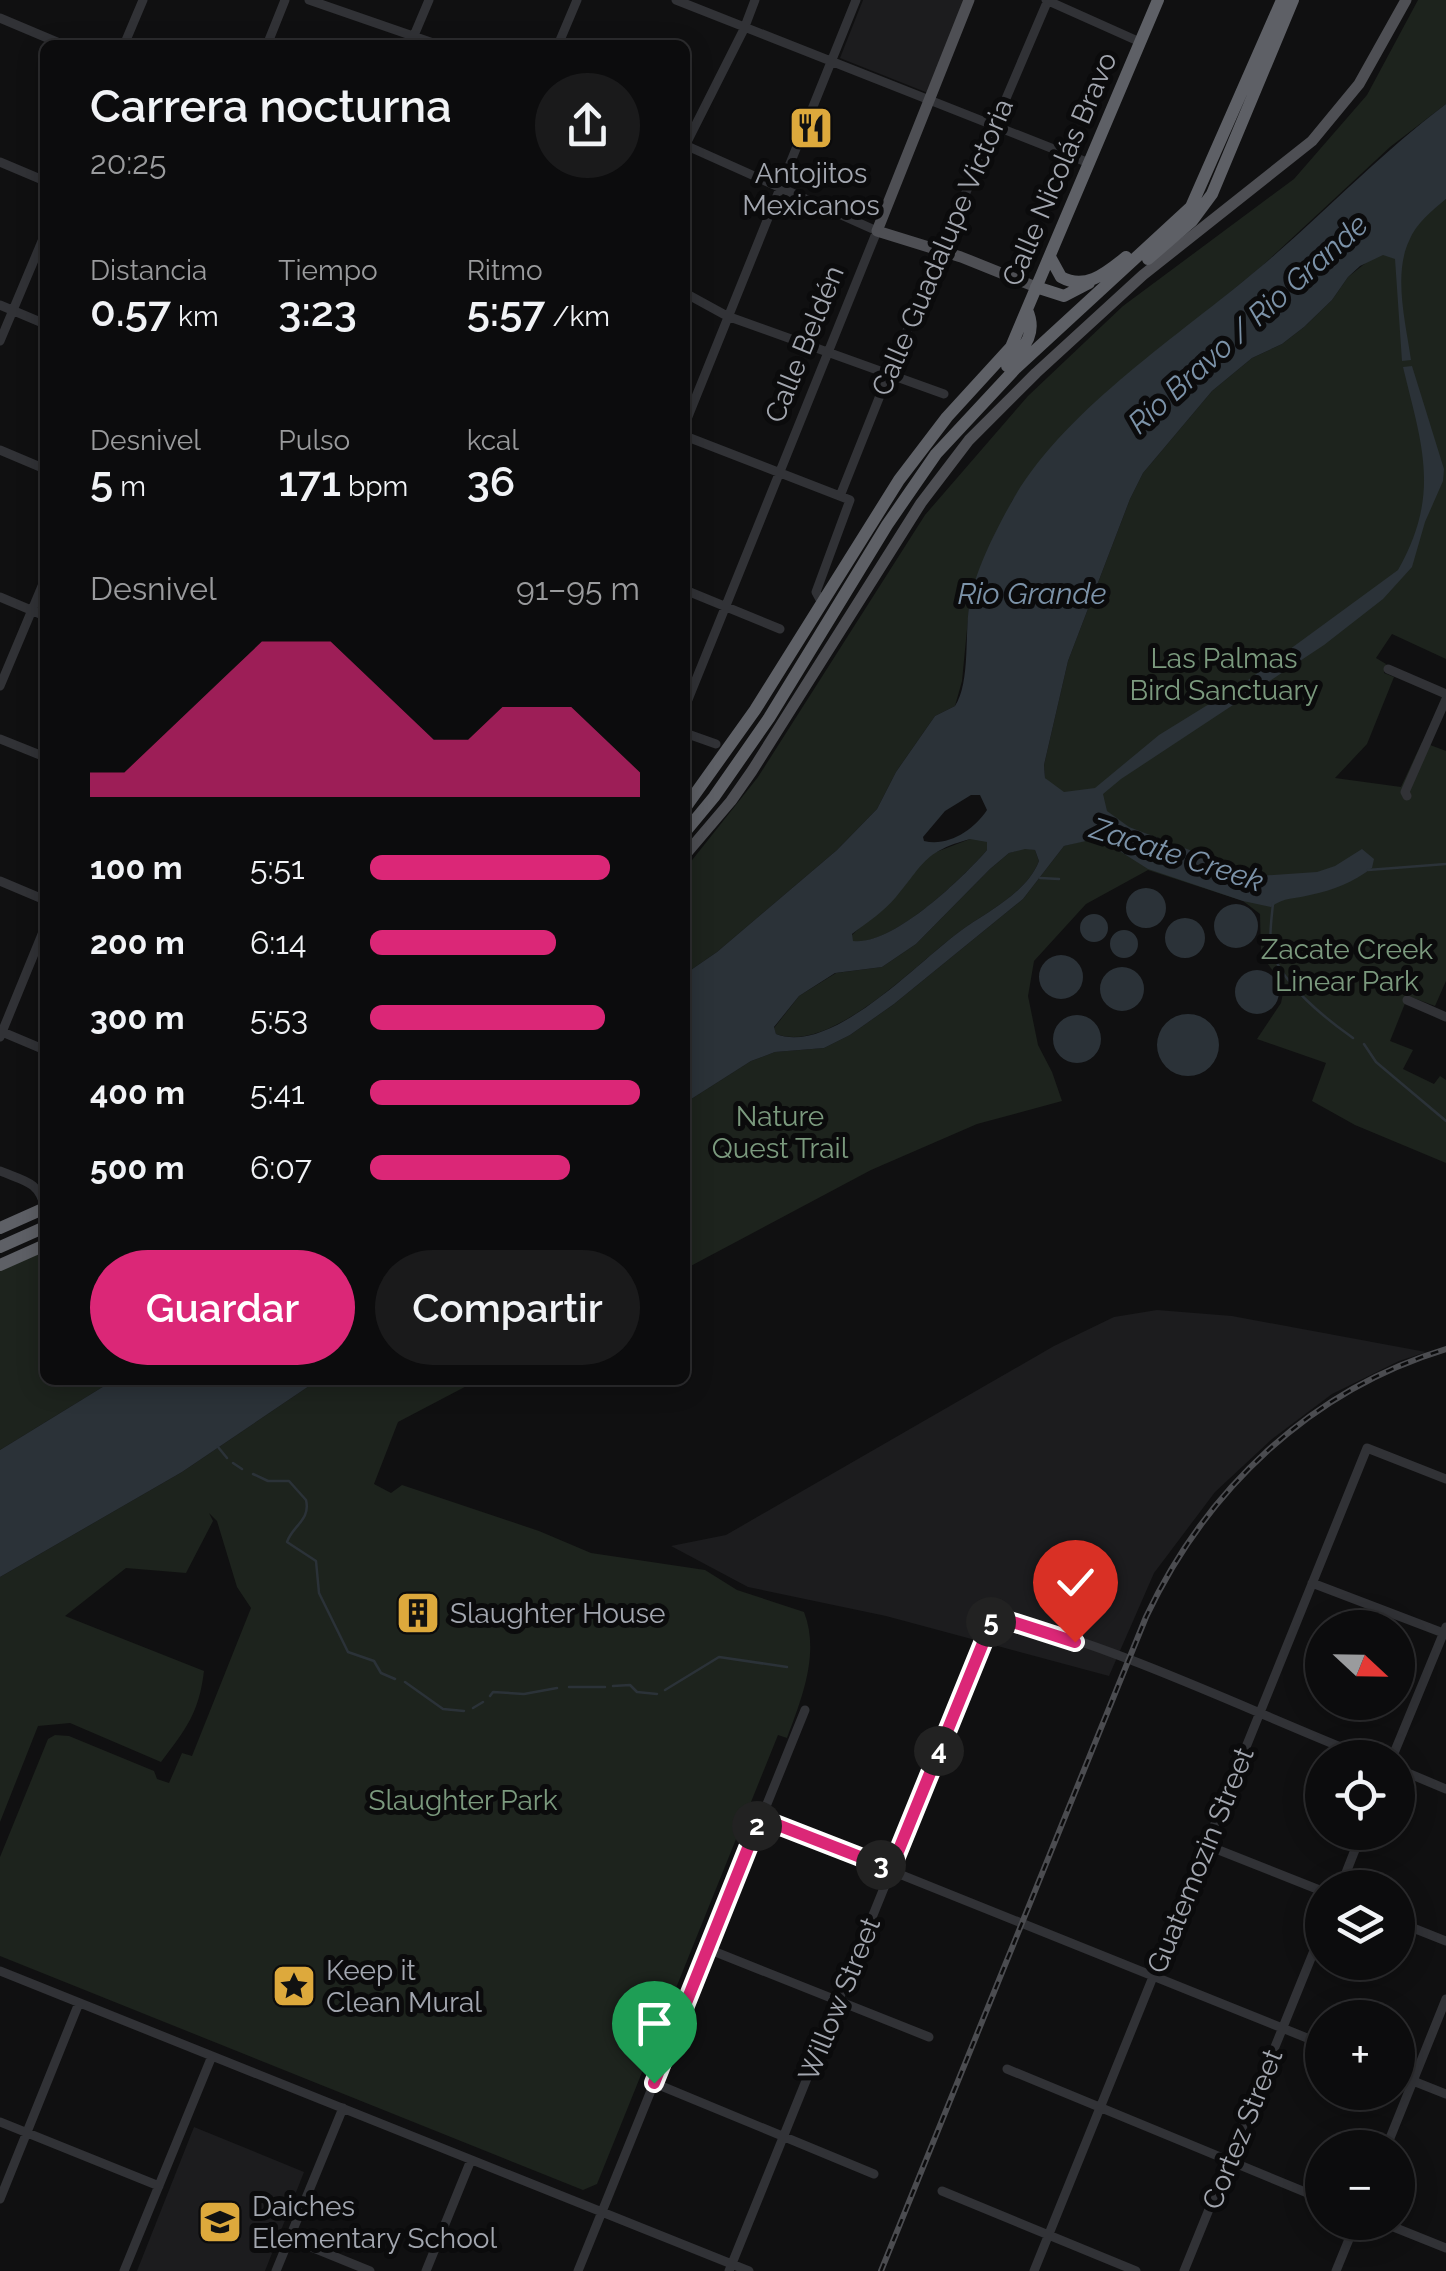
<!DOCTYPE html>
<html lang="es">
<head>
<meta charset="utf-8">
<style>
  body { margin:0; font-family:Raleway,sans-serif; background:#1a1a1b; color:#f1f3f6; height:100vh; display:flex; flex-direction:column; font-size:38px; white-space:nowrap }
  * { box-sizing:border-box; margin:0 }
  p { font-size:32px; color:#9a9b9d }
  .icon { flex:none; width:55px; height:55px; fill:none; stroke:currentColor; stroke-width:2; stroke-linecap:round; stroke-linejoin:round }
  .map { position:relative; flex:1; overflow:hidden }
  .panel { position:absolute; left:40px; top:40px; width:650px; height:1345px; display:flex; flex-direction:column; background:#0c0c0d; border-radius:15px; box-shadow:0 5px 25px #0003,0 0 0 2px #2c2c2e }
  .panel>* { flex:none }
  .needle { width:65px; rotate:112deg }
  .controls { position:absolute; left:1305px; top:1610px; display:grid; gap:20px }
  .controls a { display:grid; place-items:center; width:110px; height:110px; border-radius:50%; background:#0c0c0d; box-shadow:0 5px 25px #0003,0 0 0 2px #2c2c2e; font-size:50px }
  .pin { position:absolute; display:grid; place-items:center; width:85px; height:85px; color:#fff; margin:-102px -42px; border-radius:50% 50% 50% 0; rotate:-45deg; box-shadow:0 0 10px #0007 }
  .pin .icon { rotate:45deg }
  .km { position:absolute; width:50px; height:50px; margin:-25px; border-radius:50%; background:#222; color:#fff; font-size:28px; line-height:50px; text-align:center }
  .round { display:grid; place-items:center; flex:none; width:105px; height:105px; border-radius:52px; background:#1a1a1b }
  .summary { display:flex; align-items:center; justify-content:space-between; height:170px; padding:0 50px }
  h1 { font-size:45px; font-weight:600; line-height:75px }
  .figures { display:grid; grid-template-columns:repeat(3,1fr); gap:15px; height:170px; padding:10px 50px }
  .figures div { display:grid; align-content:center }
  .figures b { font-size:42px; font-weight:600 }
  .figures small { font-size:28px; font-weight:400 }
  .figures p { font-size:28px }
  .chart { height:280px; padding:20px 50px }
  .chart p { display:flex; justify-content:space-between }
  .chart svg { width:100%; height:180px; margin-top:10px; fill:#db2777; opacity:.7 }
  .primary-button { display:flex; gap:20px; margin-top:auto; padding:20px 50px }
  .primary-button a { flex:1; height:115px; border-radius:60px; background:#db2777; color:#fff; font-size:40px; font-weight:600; line-height:115px; text-align:center }
  .primary-button a+a { background:#1a1a1b; color:#f1f3f6 }
  ul { padding:0 50px; list-style:none; font-size:32px }
  li { display:grid; grid-template-columns:160px 120px 1fr; align-items:center; height:75px }
  li i { height:25px; border-radius:12px; background:#db2777 }
  .map>svg:first-child { display:block }
</style>
</head>
<body>
<div class="map">
<svg width="1446" height="2271" viewBox="0 0 1446 2271">
  <rect width="100%" height="100%" fill="#101011"/>
  <path fill="#1c1c1e" d="M863,0H964L928,93L840,58Z
    M1157,1310L1232,1316L1426,1352L1399,1361L1332,1394L1272,1439L1215,1492L1154,1573L1109,1676L886,1616L748,1587L671,1546L726,1535L1054,1346L1114,1317Z
    M194,2127L304,2172L265,2271H137Z"/>
  <path fill="#1d231d" d="M1418,0H1446V104L1390,147L1262,266L1109,391L1077,421L1035,468L1012,501L970,598L962,681L955,706L935,716L896,772L877,809L837,850L717,952L685,974V869L758,777L925,515L1028,396L1123,306L1294,179L1367,95Z
    M1446,199V659L1392,634L1376,658L1386,664L1384,673L1394,677L1367,744L1335,778L1401,787L1422,742L1446,751V981L1435,1006L1408,996L1390,1041L1413,1050L1403,1069L1434,1084L1440,1076L1446,1080V1163L1355,1125L1312,1101L1326,1063L1257,1039L1281,1003L1283,993L1280,981L1261,954L1260,914L1243,901L1148,870L1086,904L1034,961L1028,996L1038,1045L1052,1072L1062,1101L977,1124L871,1170L685,1269V1103L751,1061L775,1052L824,1048L850,1035L894,1004L1023,899L1064,846L1098,837L1045,778L1044,765L1068,661L1130,499L1143,473L1212,391L1252,358L1282,344L1304,327L1332,300L1348,277Z
    M970,839H981L988,842L987,850C962,879 892,946 852,942V935L905,885L911,873L931,854Z
    M1025,848L1035,850L1039,861C1026,894 986,912 959,932C918,962 831,1055 776,1034L774,1028L799,996L836,973L882,967L916,944L990,869L1009,853Z
    M45,1250V1380H114L0,1450V1270Z
    M318,1380H478L398,1422L374,1484L391,1493L402,1485L539,1531L591,1553L705,1570L737,1590L804,1612C820,1653 802,1698 787,1738L778,1735L597,2184L583,2190L0,1956V1857L48,1739L55,1735L69,1736L154,1771L157,1779L169,1783L182,1753L192,1756L251,1608L237,1587L217,1521L209,1513L213,1521L186,1573L126,1568L65,1616L204,1671C199,1713 186,1729 161,1762L70,1723L38,1726L0,1822V1577L182,1472Z"/>
  <path fill="#2b3238" fill-rule="evenodd" d="M1446,104V199C1432,211 1416,223 1409,241C1393,275 1406,324 1411,360L1402,361L1395,259L1383,255L1360,266L1348,277L1332,300L1304,327L1282,344L1252,358L1212,391L1143,473L1130,499L1068,661L1044,765L1045,778L1064,792L1095,788L1159,735L1248,680L1398,570C1441,494 1422,446 1403,367L1412,366L1444,469L1443,481L1425,522L1412,567L1383,599L1324,645L1121,779L1103,794L1107,811L1129,827L1258,876L1317,872L1335,866L1362,849L1374,859L1372,868C1353,882 1334,890 1310,895C1295,899 1284,897 1271,907L1243,901L1148,869L1099,838L1064,846L1023,899L894,1004L850,1035L824,1048L775,1052L751,1061L685,1103V974L717,952L837,850L877,809L896,772L935,716L955,706C971,682 964,630 970,601C976,569 995,532 1011,503C1061,412 1179,336 1258,269C1323,215 1378,155 1446,104ZM971,795H980L987,810C974,830 948,847 924,841L923,837L945,811ZM970,839L987,842V850C962,879 892,946 853,941L852,934C868,922 883,912 896,897C924,864 923,852 970,839ZM1025,849L1035,850L1039,861C1026,894 986,912 959,932C918,962 831,1056 776,1034L774,1027L799,996L835,973L882,967L916,944L990,869L1009,853Z
    M1126 908a20 20 0 1 1 40 0a20 20 0 1 1-40 0Z
    M1214 926a22 22 0 1 1 44 0a22 22 0 1 1-44 0Z
    M1080 928a14 14 0 1 1 28 0a14 14 0 1 1-28 0Z
    M1165 938a20 20 0 1 1 40 0a20 20 0 1 1-40 0Z
    M1110 944a14 14 0 1 1 28 0a14 14 0 1 1-28 0Z
    M1039 977a22 22 0 1 1 44 0a22 22 0 1 1-44 0Z
    M1100 989a22 22 0 1 1 44 0a22 22 0 1 1-44 0Z
    M1235 992a22 22 0 1 1 44 0a22 22 0 1 1-44 0Z
    M1157 1045a31 31 0 1 1 62 0a31 31 0 1 1-62 0Z
    M1053 1039a24 24 0 1 1 48 0a24 24 0 1 1-48 0Z
    M114,1380H318L182,1472L0,1577V1450Z"/>
  <g fill="none" stroke-linecap="round" stroke-linejoin="round">
    <path stroke="#2b3238" stroke-width="2.5" d="M1368,870L1446,864
      M1040,878L1059,879
      M1273,903C1272,917 1268,938 1272,951C1282,984 1326,1019 1353,1038
      M1364,1044L1376,1062L1446,1121
      M218,1447L227,1458
      M233,1463L242,1469
      M253,1474L268,1481H289L306,1500C311,1520 292,1526 287,1542L316,1561L319,1593L348,1652L374,1661L381,1673L395,1679
      M405,1682L443,1709L464,1711
      M613,1686L630,1685L637,1692L657,1694
      M569,1687H605
      M665,1690L719,1657L787,1667
      M490,1696L493,1692L524,1694L557,1688
      M473,1708L483,1702"/>
    <path stroke="#313236" stroke-width="9" d="M309,0L439,45
      M676,0L1089,163
      M1046,0L1140,42
      M0,18L64,45
      M124,45L143,0
      M267,45L285,0
      M410,45L429,0
      M558,45L577,0
      M685,145L877,231L685,707
      M685,146L744,29L755,0
      M0,162L45,181
      M685,293L727,316L944,394
      M0,305L45,324
      M0,341L45,234
      M685,424L856,0
      M685,436L850,500L816,592L822,603
      M0,450L45,469
      M840,496L889,373L1048,0
      M685,590L780,629
      M0,597L45,616
      M1388,669L1446,694
      M0,686L45,579
      M685,733L716,744
      M0,739L45,757
      M1407,796L1405,792L1446,699
      M0,881L45,900
      M1407,1000L1446,1017
      M0,1031L45,1050
      M0,1037L45,927
      M0,1171C24,1181 39,1181 45,1208
      M1312,1583L1446,1634
      M1392,1758L1446,1627
      M1398,1769L1446,1789
      M760,1818L1322,2044
      M1206,1845L1322,1891
      M1340,1888L1362,1832
      M1398,1922L1446,1941
      M708,1949L929,2037
      M0,1971L749,2271
      M1007,2069L1322,2199
      M1398,2075L1446,2094
      M654,2083L874,2174
      M0,2122L159,2186
      M1386,2148L1446,1999
      M942,2191L1136,2271
      M0,2199L79,2003
      M1381,2222L1446,2248
      M289,2238L370,2271
      M124,2271L212,2056
      M276,2271L343,2108
      M426,2271L471,2160
      M578,2271L805,1710
      M729,2271L994,1616C1118,1646 1249,1711 1368,1758
      M1034,2271L1367,1448L1446,1479
      M1184,2271L1322,1931
      M1336,2271L1356,2222"/>
    <path stroke="#4e4f54" stroke-width="11" d="M969,0L877,231L961,257L1036,287
      M685,855L731,801L752,771L921,503L969,440L1036,373L1143,275L1312,141L1359,84L1406,0"/>
    <path stroke="#5e6066" stroke-width="12" d="M1050,257L1061,277C1086,291 1107,272 1126,257
      M1148,259L1192,221L1212,194L1293,0
      M1036,287L1064,296L1089,283
      M1007,366C1023,348 1038,335 1027,310
      M685,808L755,710L899,480L947,417L1011,347L1158,0
      M685,832L714,797L769,718L887,525L936,454L1016,368L1191,207L1282,0
      M0,1228L45,1208
      M0,1247L45,1227
      M0,1265L45,1245"/>
    <defs>
      <path id="rail" d="M881,2271L1146,1617C1206,1490 1310,1390 1446,1349"/>
    </defs>
    <use href="#rail" stroke="#4b4c50" stroke-width="6"/>
    <use href="#rail" stroke="#0b0b0c" stroke-width="2.5" stroke-dasharray="8" stroke-linecap="butt"/>
  </g>
  <g fill="none" stroke-linecap="round" stroke-linejoin="round">
    <defs>
      <path id="route" d="M654,2083L760,1818L891,1869L994,1616L1075,1642"/>
    </defs>
    <use href="#route" stroke="#fff" stroke-width="20"/>
    <use href="#route" stroke="#db2777" stroke-width="12"/>
  </g>
  <defs>
    <symbol id="restaurant-square" viewBox="-11 -11 22 22"><rect x="-9" y="-9" width="18" height="18" rx="4" fill="#dda93c" stroke="#0b0b0c"/><path d="M-5-6h1v4h1v-4h1v4h1v-4h1v5L-1.5 .5V6h-2V.5L-5-1ZM5-6V6H3V1.5H1.5Q1.5-4 5-6Z" fill="#111"/></symbol>
    <symbol id="building-square" viewBox="-11 -11 22 22"><rect x="-9" y="-9" width="18" height="18" rx="4" fill="#dda93c" stroke="#0b0b0c"/><path d="M-4-6H4V6H1V3H-1V6H-4ZM-2.5-4.3h1.7v1.8h-1.7ZM.8-4.3h1.7v1.8H.8ZM-2.5-1h1.7V.8h-1.7ZM.8-1h1.7V.8H.8Z" fill="#111"/></symbol>
    <symbol id="sight-square" viewBox="-11 -11 22 22"><rect x="-9" y="-9" width="18" height="18" rx="4" fill="#dda93c" stroke="#0b0b0c"/><path d="M0-6L1.8-2.2L6-1.7L2.9 1.2L3.7 5.4L0 3.3L-3.7 5.4L-2.9 1.2L-6-1.7L-1.8-2.2Z" fill="#111"/></symbol>
    <symbol id="school-square" viewBox="-11 -11 22 22"><rect x="-9" y="-9" width="18" height="18" rx="4" fill="#dda93c" stroke="#0b0b0c"/><path d="M0-5L7-2L0 1L-7-2ZM-4 1L0 2.5L4 1V4Q0 6-4 4Z" fill="#111"/></symbol>
  </defs>
  <g fill-rule="evenodd">
    <use href="#restaurant-square" x="786" y="103" width="50" height="50"/>
    <use href="#building-square" x="393" y="1588" width="50" height="50"/>
    <use href="#sight-square" x="269" y="1961" width="50" height="50"/>
    <use href="#school-square" x="195" y="2197" width="50" height="50"/>
  </g>
  <g text-anchor="middle" stroke-width="10" stroke-linejoin="round" paint-order="stroke">
    <g font-size="28" fill="#a3a7b0" stroke="#0b0b0c">
      <text transform="translate(1059 169) rotate(-67)" y="10">Calle Nicolás Bravo</text>
      <text transform="translate(942 247) rotate(-67)" y="10">Calle Guadalupe Victoria</text>
      <text transform="translate(804 344) rotate(-68)" y="10">Calle Beldén</text>
      <text transform="translate(1200 1860) rotate(-68)" y="10">Guatemozin Street</text>
      <text transform="translate(839 1999) rotate(-68)" y="10">Willow Street</text>
      <text transform="translate(1242 2129) rotate(-68)" y="10">Cortez Street</text>
    </g>
    <g font-size="28" fill="#a3a7b0" stroke="#0b0b0c" text-anchor="start">
      <text x="811" y="183" text-anchor="middle">Antojitos<tspan x="811" dy="32">Mexicanos</tspan></text>
      <text x="450" y="1623">Slaughter House</text>
      <text x="326" y="1980">Keep it<tspan x="326" dy="32">Clean Mural</tspan></text>
      <text x="252" y="2216">Daiches<tspan x="252" dy="32">Elementary School</tspan></text>
    </g>
    <g font-size="28" fill="#7b9a7e" stroke="#0b0b0c">
      <text x="1224" y="668">Las Palmas<tspan x="1224" dy="32">Bird Sanctuary</tspan></text>
      <text x="1347" y="959">Zacate Creek<tspan x="1347" dy="32">Linear Park</tspan></text>
      <text x="780" y="1126">Nature<tspan x="780" dy="32">Quest Trail</tspan></text>
      <text x="463" y="1810">Slaughter Park</text>
    </g>
    <g font-size="30" font-style="italic" fill="#7c93a9" stroke="#0b0b0c">
      <text transform="translate(1248 324) rotate(-42)" y="10">Río Bravo / Rio Grande</text>
      <text x="1032" y="604">Rio Grande</text>
      <text transform="translate(1177 855) rotate(18)" y="10">Zacate Creek</text>
    </g>
  </g>
</svg>
<div class="controls">
<a><svg class="needle" viewBox="-14 -14 28 28"><path d="M0-13l5 13h-10z" fill="#e53935"/><path d="M0 13l5-13h-10z" fill="#9a9b9d"/></svg></a>
<a><svg class="icon" aria-label="locate" viewBox="0 0 24 24"><circle cx="12" cy="12" r="6"/><path d="M12 2v4M12 18v4M2 12h4M18 12h4"/></svg></a>
<a><svg class="icon" aria-label="layers" viewBox="0 0 24 24"><path d="M12 4l9 5-9 5-9-5zM3 14l9 5 9-5"/></svg></a>
<a>+</a>
<a>−</a>
</div>
<div class="pin" style="left:654px;top:2083px;background:#1e9e55"><svg class="icon" aria-label="arrive" viewBox="0 0 24 24"><path d="M6 21V4h12l-3 4 3 4H6"/></svg></div>
<div class="pin" style="left:1075px;top:1642px;background:#d93025"><svg class="icon" aria-label="check" viewBox="0 0 24 24"><path d="M5 12l5 5 9-10"/></svg></div>
<b class="km" style="left:757px;top:1826px">2</b>
<b class="km" style="left:881px;top:1865px">3</b>
<b class="km" style="left:939px;top:1751px">4</b>
<b class="km" style="left:991px;top:1622px">5</b>
<section class="panel">
<div class="summary"><div><h1>Carrera nocturna</h1><p>20:25</p></div><a class="round"><svg class="icon" aria-label="share" viewBox="0 0 24 24"><path d="M12 15V3M7 8l5-5 5 5M5 13v7h14v-7"/></svg></a></div>
<div class="figures">
<div><p>Distancia</p><b>0.57<small> km</small></b></div>
<div><p>Tiempo</p><b>3:23</b></div>
<div><p>Ritmo</p><b>5:57<small> /km</small></b></div>
</div>
<div class="figures">
<div><p>Desnivel</p><b>5<small> m</small></b></div>
<div><p>Pulso</p><b>171<small> bpm</small></b></div>
<div><p>kcal</p><b>36</b></div>
</div>
<div class="chart"><p><span>Desnivel</span>91–95 m</p>
<svg viewBox="0 0 160 44" preserveAspectRatio="none"><path d="M0 44V38L10 38L20 30L30 22L40 14L50 6L60 6L70 6L80 14L90 22L100 30L110 30L120 22L130 22L140 22L150 30L160 38V44z"/></svg>
</div>
<ul>
<li><b>100 m</b>5:51<i style="width:89%"></i></li>
<li><b>200 m</b>6:14<i style="width:69%"></i></li>
<li><b>300 m</b>5:53<i style="width:87%"></i></li>
<li><b>400 m</b>5:41<i style="width:100%"></i></li>
<li><b>500 m</b>6:07<i style="width:74%"></i></li>
</ul>
<div class="primary-button"><a>Guardar</a><a>Compartir</a></div>
</section>
</div>
</body>
</html>
